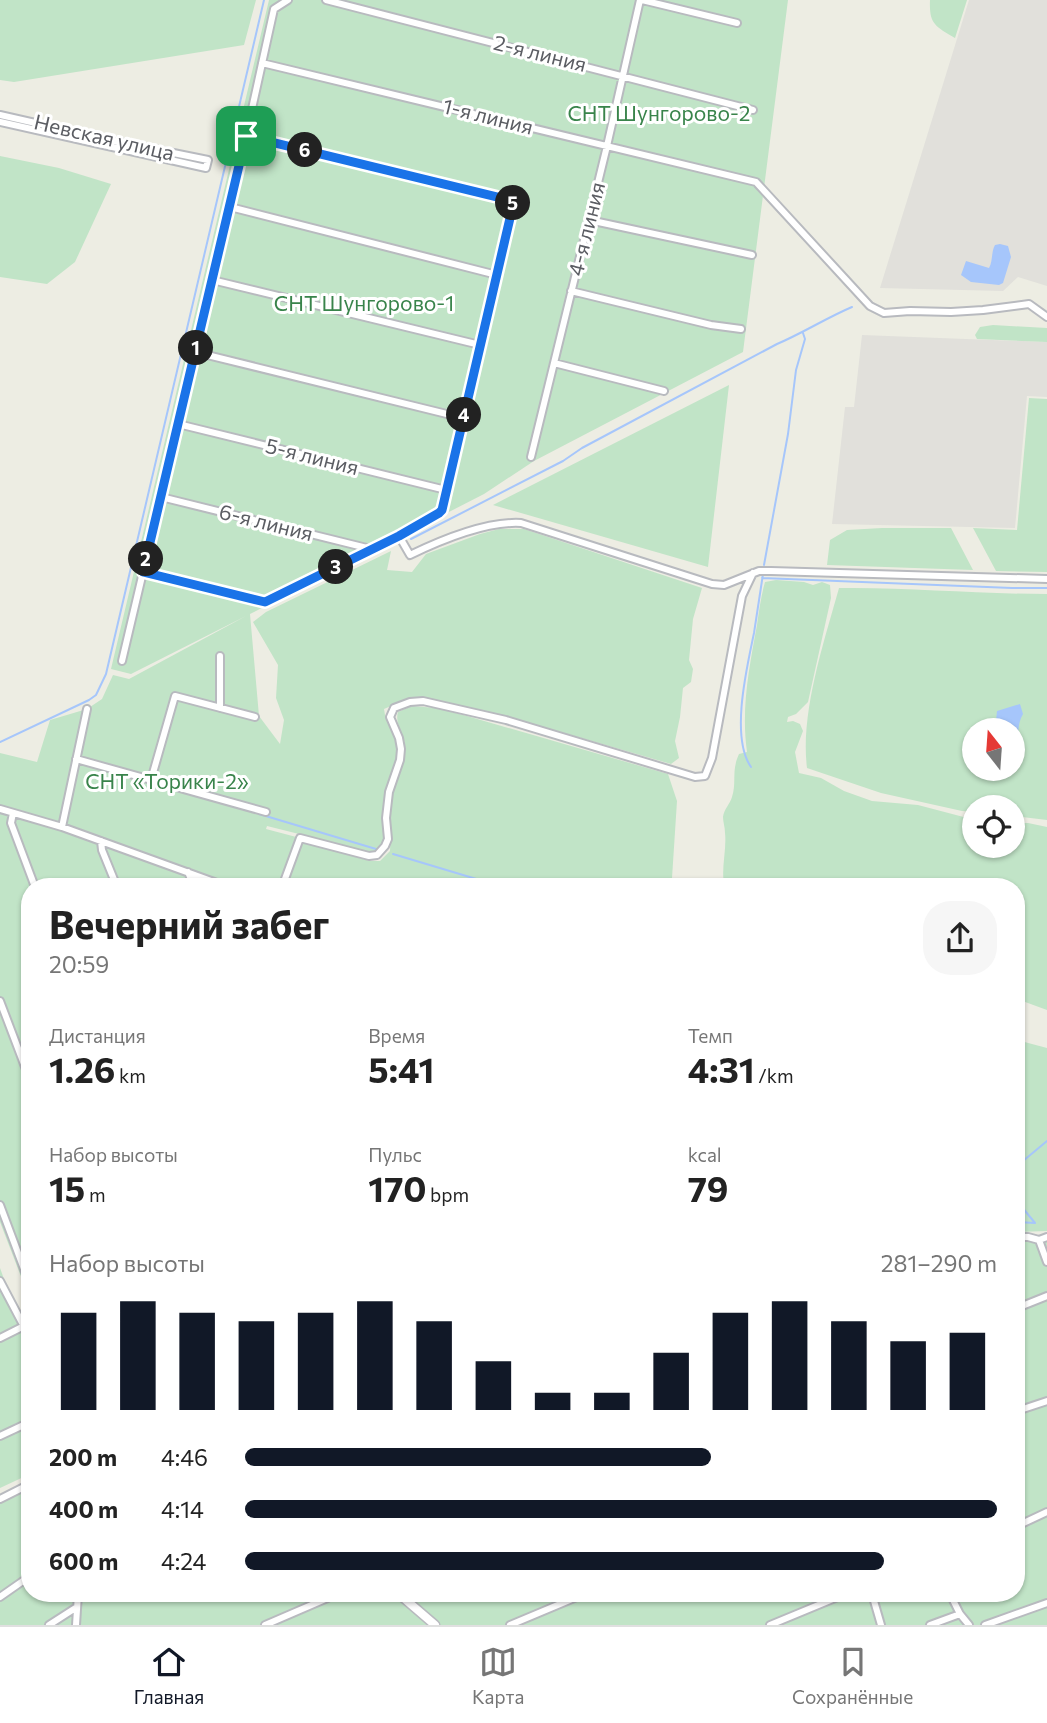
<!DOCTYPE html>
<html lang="ru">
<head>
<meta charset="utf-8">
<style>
  body { margin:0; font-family:Commissioner,sans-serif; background:#f6f6f6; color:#222; height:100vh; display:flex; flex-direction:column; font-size:26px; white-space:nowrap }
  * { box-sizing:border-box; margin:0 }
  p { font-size:23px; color:#767676 }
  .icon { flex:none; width:38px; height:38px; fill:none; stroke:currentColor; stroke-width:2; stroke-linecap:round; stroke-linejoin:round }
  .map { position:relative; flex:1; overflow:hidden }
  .sheet { position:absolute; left:21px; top:878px; width:1004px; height:724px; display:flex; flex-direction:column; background:#fff; border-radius:28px; box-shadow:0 2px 5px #0004 }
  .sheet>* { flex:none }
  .needle { width:46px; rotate:343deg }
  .fabs { position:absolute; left:962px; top:718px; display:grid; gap:14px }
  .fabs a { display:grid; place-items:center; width:63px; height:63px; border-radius:50%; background:#fff; box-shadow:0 2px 5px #0004; font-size:35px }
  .pin { position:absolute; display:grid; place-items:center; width:60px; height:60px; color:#fff; margin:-30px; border-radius:14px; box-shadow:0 4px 10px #0006 }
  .km { position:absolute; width:35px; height:35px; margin:-18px; border-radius:50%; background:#222; color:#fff; font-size:19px; line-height:35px; text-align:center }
  .round { display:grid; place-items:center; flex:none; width:74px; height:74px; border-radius:28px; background:#f6f6f6 }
  .summary { display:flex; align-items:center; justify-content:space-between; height:119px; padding:0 28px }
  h1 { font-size:38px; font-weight:700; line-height:52px }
  .stats { display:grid; grid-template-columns:repeat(3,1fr); gap:10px; height:119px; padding:7px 28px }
  .stats div { display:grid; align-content:center }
  .stats b { font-size:35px; font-weight:700 }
  .stats small { font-size:19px; font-weight:400 }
  .stats p { font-size:19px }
  .chart { height:196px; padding:14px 28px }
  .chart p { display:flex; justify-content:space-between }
  .chart svg { width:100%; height:126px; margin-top:7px; stroke:#111827; stroke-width:6 }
  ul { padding:0 28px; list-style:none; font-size:23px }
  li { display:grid; grid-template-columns:112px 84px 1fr; align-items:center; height:52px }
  li i { height:18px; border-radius:9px; background:#111827 }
  .dock { display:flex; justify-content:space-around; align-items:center; height:98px; border-top:2px solid #e0e0e0; background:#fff; font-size:19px; color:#767676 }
  .dock a { display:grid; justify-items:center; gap:4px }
  .dock .selected { color:#111827 }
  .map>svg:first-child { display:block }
</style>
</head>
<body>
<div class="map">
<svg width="1047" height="1625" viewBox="0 0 1047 1625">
  <rect width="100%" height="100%" fill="#edede3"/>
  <path fill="#e1e0db" d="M969,0H1047V286L1018,277L1003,291L880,288Z
    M862,335L1047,342V397L1027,396L1015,528L832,524L845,407H854Z"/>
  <path fill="#c1e4c7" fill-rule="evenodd" d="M0,0H256L244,45L14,82L0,80Z
    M269,0H788L743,352L534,461L484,494L250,614L259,716L280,744L284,720L276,698L278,665L253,622L266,612L391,551L387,570L412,572L426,554L480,534L499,529H524L702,588L693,619L689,660L693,669L691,682L683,688L680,717L675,741L679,758L671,764L509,717L425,698L400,702L384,709L385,715L398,738V760L387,792V839L376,853L369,854L306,839L299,834L267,826L266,829L300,838L282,887H30V1300L0,1222V753L37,762L50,720L87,709L102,699L113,675L129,679L246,616L131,674L111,669Z
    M930,0H967L955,38C935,26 929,24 930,0Z
    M0,156L59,168L111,184L75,262L47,284L0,277Z
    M993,325L1047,328V342L977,339L975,335L980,327Z
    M729,385L708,567L493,505Z
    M1029,398L1047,399V572L996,571L973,528L1017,530Z
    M882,528H951L973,570L827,565L830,540L847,530Z
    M776,580L804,582L813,585L822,582L830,585L831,598L808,702L796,714L788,717L787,722L793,721L800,724L803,731L795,752L799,773L821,778L844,791L872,801L918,805L975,820V845H1013V823H1028L1047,827V1010L1017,999V887H748L743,883L731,887H725C720,872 727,850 725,833C725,827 723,822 723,817C724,809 730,804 732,797C737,782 731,771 739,754L747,752C741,709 749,668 757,625C759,611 761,596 765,582Z
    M839,588C908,587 977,594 1047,594V820L1013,816V807H975V812L962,811L881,793L807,768C800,713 824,642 839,588ZM975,730H1013V768H975Z
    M412,706L436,708L467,716L668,774L677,801L672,878L669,887H286L303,842L370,861H380L390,851C391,831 386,810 391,791C395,777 404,763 405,749C406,735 394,725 398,712Z
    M1017,1040L1047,1048V1231L1017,1232Z
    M1047,1240V1512L1040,1516L1047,1517V1625H0V1499L30,1484V1594H1017V1241Z
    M0,1268L30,1351V1474L0,1488Z"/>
  <path fill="#a6c6fb" d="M1000,244L1008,246L1011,257L1003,283L999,285L971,282L961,275L966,261L989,268C993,261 991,252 995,245Z
    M1020,704L1023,714C1016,725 1020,738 1015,750H1013V730H995L997,711Z"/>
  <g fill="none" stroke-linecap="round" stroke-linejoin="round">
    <path stroke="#a6c6fb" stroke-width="2" d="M411,539L563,461L582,448L777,344C803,333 826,318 852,307
      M764,565L788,434L796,370L805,339L803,333
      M762,578L1012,588H1047
      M0,742L89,700L96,695L106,674L264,0
      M751,767C730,737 747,667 754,633C757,614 760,594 763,574
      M259,814L376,849
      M393,854L503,887
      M1017,1166L1047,1141
      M1017,1201L1035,1223L1017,1222"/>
    <defs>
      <path id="minor" d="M326,0L753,110
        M642,0L737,23
        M262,63L756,182L870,306L884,313L910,311L951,312L983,310L1029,304L1047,317
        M0,115L119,142L208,160L206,168L0,122
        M230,207L497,275
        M589,220L752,255
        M212,280L480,345
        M571,291L711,325L741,329
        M195,352L463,418
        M554,363L664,391
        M178,424L446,490
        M531,457L607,146L640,0
        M161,497L371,549
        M399,536L410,555C441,540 486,521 521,523L712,584L724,585L759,571H771L1047,579
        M143,572L265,602L399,536L439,513L442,510L446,490L514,201L246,136
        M122,661L246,136L274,9L288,0
        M220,708V656
        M76,759L266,812
        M151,780L175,696L255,717
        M0,809L62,827L228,887
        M13,813L11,823L35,887
        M62,827L87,709
        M101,841L102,850L117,887
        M188,872L194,887
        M282,887L300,838L369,856L377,855L385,846L388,839L386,818L389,792L400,760L401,749L399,738L390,717L394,708L410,702L423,701L436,704L506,720L695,777L705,776L712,758L742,596L753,573
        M0,1001L30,1080
        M0,1205L30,1285
        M1017,1237H1028L1039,1240L1047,1237
        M1039,1240L1047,1262
        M0,1281L30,1338
        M1017,1308L1047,1296
        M0,1338L24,1326
        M1017,1411L1047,1401
        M0,1436L30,1422
        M0,1499L30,1484
        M1017,1526L1047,1512
        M872,1594L881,1625
        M950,1594L960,1614L969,1625
        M0,1597L30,1576
        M49,1625L77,1607
        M76,1625L78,1594
        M265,1625L337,1594
        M510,1625L584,1594
        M770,1625L845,1594
        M930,1625L960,1614
        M985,1625L1047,1603"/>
      <path id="tertiary" d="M399,1594L435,1625"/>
    </defs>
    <use href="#minor" stroke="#b8babf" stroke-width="10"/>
    <use href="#tertiary" stroke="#b8babf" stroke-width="11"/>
    <use href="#minor" stroke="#fff" stroke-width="6"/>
    <use href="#tertiary" stroke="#fff" stroke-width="8"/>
  </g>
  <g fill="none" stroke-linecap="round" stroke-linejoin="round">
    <defs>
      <path id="route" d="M246,136L514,201L442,510L439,513L399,536L265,602L143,572Z"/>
    </defs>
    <use href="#route" stroke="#fff" stroke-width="14"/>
    <use href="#route" stroke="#1a73e8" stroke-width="9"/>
  </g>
  <g text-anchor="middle" stroke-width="6" stroke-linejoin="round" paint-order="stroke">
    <g font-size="21" fill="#5b5d63" stroke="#fff">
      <text transform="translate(540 54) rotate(14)" y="7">2-я линия</text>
      <text transform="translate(488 117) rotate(14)" y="7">1-я линия</text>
      <text transform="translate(104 138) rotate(13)" y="7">Невская улица</text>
      <text transform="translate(587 229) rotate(-76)" y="7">4-я линия</text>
      <text transform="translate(312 457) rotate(14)" y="7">5-я линия</text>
      <text transform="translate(266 523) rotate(14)" y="7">6-я линия</text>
    </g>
    <g font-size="21" fill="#39844b" stroke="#fff">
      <text x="659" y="121">СНТ Шунгорово-2</text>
      <text x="364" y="311">СНТ Шунгорово-1</text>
      <text x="167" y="789">СНТ «Торики-2»</text>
    </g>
  </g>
</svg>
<div class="fabs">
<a><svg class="needle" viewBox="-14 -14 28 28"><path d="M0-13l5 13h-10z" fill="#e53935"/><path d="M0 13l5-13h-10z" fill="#767676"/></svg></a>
<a><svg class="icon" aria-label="locate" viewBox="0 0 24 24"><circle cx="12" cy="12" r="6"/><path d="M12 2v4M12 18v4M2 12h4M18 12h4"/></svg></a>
</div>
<div class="pin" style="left:246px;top:136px;background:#1e9e55"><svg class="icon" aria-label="arrive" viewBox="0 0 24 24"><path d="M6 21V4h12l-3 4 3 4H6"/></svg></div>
<b class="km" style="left:196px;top:348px">1</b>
<b class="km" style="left:146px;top:559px">2</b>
<b class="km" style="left:336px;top:567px">3</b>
<b class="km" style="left:464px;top:415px">4</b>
<b class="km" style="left:513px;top:203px">5</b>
<b class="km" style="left:305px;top:150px">6</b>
<section class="sheet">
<div class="summary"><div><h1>Вечерний забег</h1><p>20:59</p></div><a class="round"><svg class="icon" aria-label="share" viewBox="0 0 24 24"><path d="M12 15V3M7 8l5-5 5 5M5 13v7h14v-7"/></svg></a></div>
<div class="stats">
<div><p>Дистанция</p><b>1.26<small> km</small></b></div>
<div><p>Время</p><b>5:41</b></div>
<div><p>Темп</p><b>4:31<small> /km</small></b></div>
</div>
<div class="stats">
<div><p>Набор высоты</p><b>15<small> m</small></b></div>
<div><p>Пульс</p><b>170<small> bpm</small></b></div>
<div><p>kcal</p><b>79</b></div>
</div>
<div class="chart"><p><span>Набор высоты</span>281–290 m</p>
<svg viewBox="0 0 160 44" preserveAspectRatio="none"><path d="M5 44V10M15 44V6M25 44V10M35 44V13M45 44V10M55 44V6M65 44V13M75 44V27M85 44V38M95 44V38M105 44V24M115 44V10M125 44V6M135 44V13M145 44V20M155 44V17"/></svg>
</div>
<ul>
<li><b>200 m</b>4:46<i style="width:62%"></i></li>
<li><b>400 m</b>4:14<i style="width:100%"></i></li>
<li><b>600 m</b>4:24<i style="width:85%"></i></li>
</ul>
</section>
</div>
<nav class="dock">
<a class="selected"><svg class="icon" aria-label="home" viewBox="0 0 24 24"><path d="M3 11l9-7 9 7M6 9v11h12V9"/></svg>Главная</a>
<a><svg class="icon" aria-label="map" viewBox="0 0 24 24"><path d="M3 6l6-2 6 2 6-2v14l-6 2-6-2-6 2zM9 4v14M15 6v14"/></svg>Карта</a>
<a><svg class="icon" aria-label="saved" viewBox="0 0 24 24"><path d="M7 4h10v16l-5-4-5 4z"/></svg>Сохранённые</a>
</nav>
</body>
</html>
